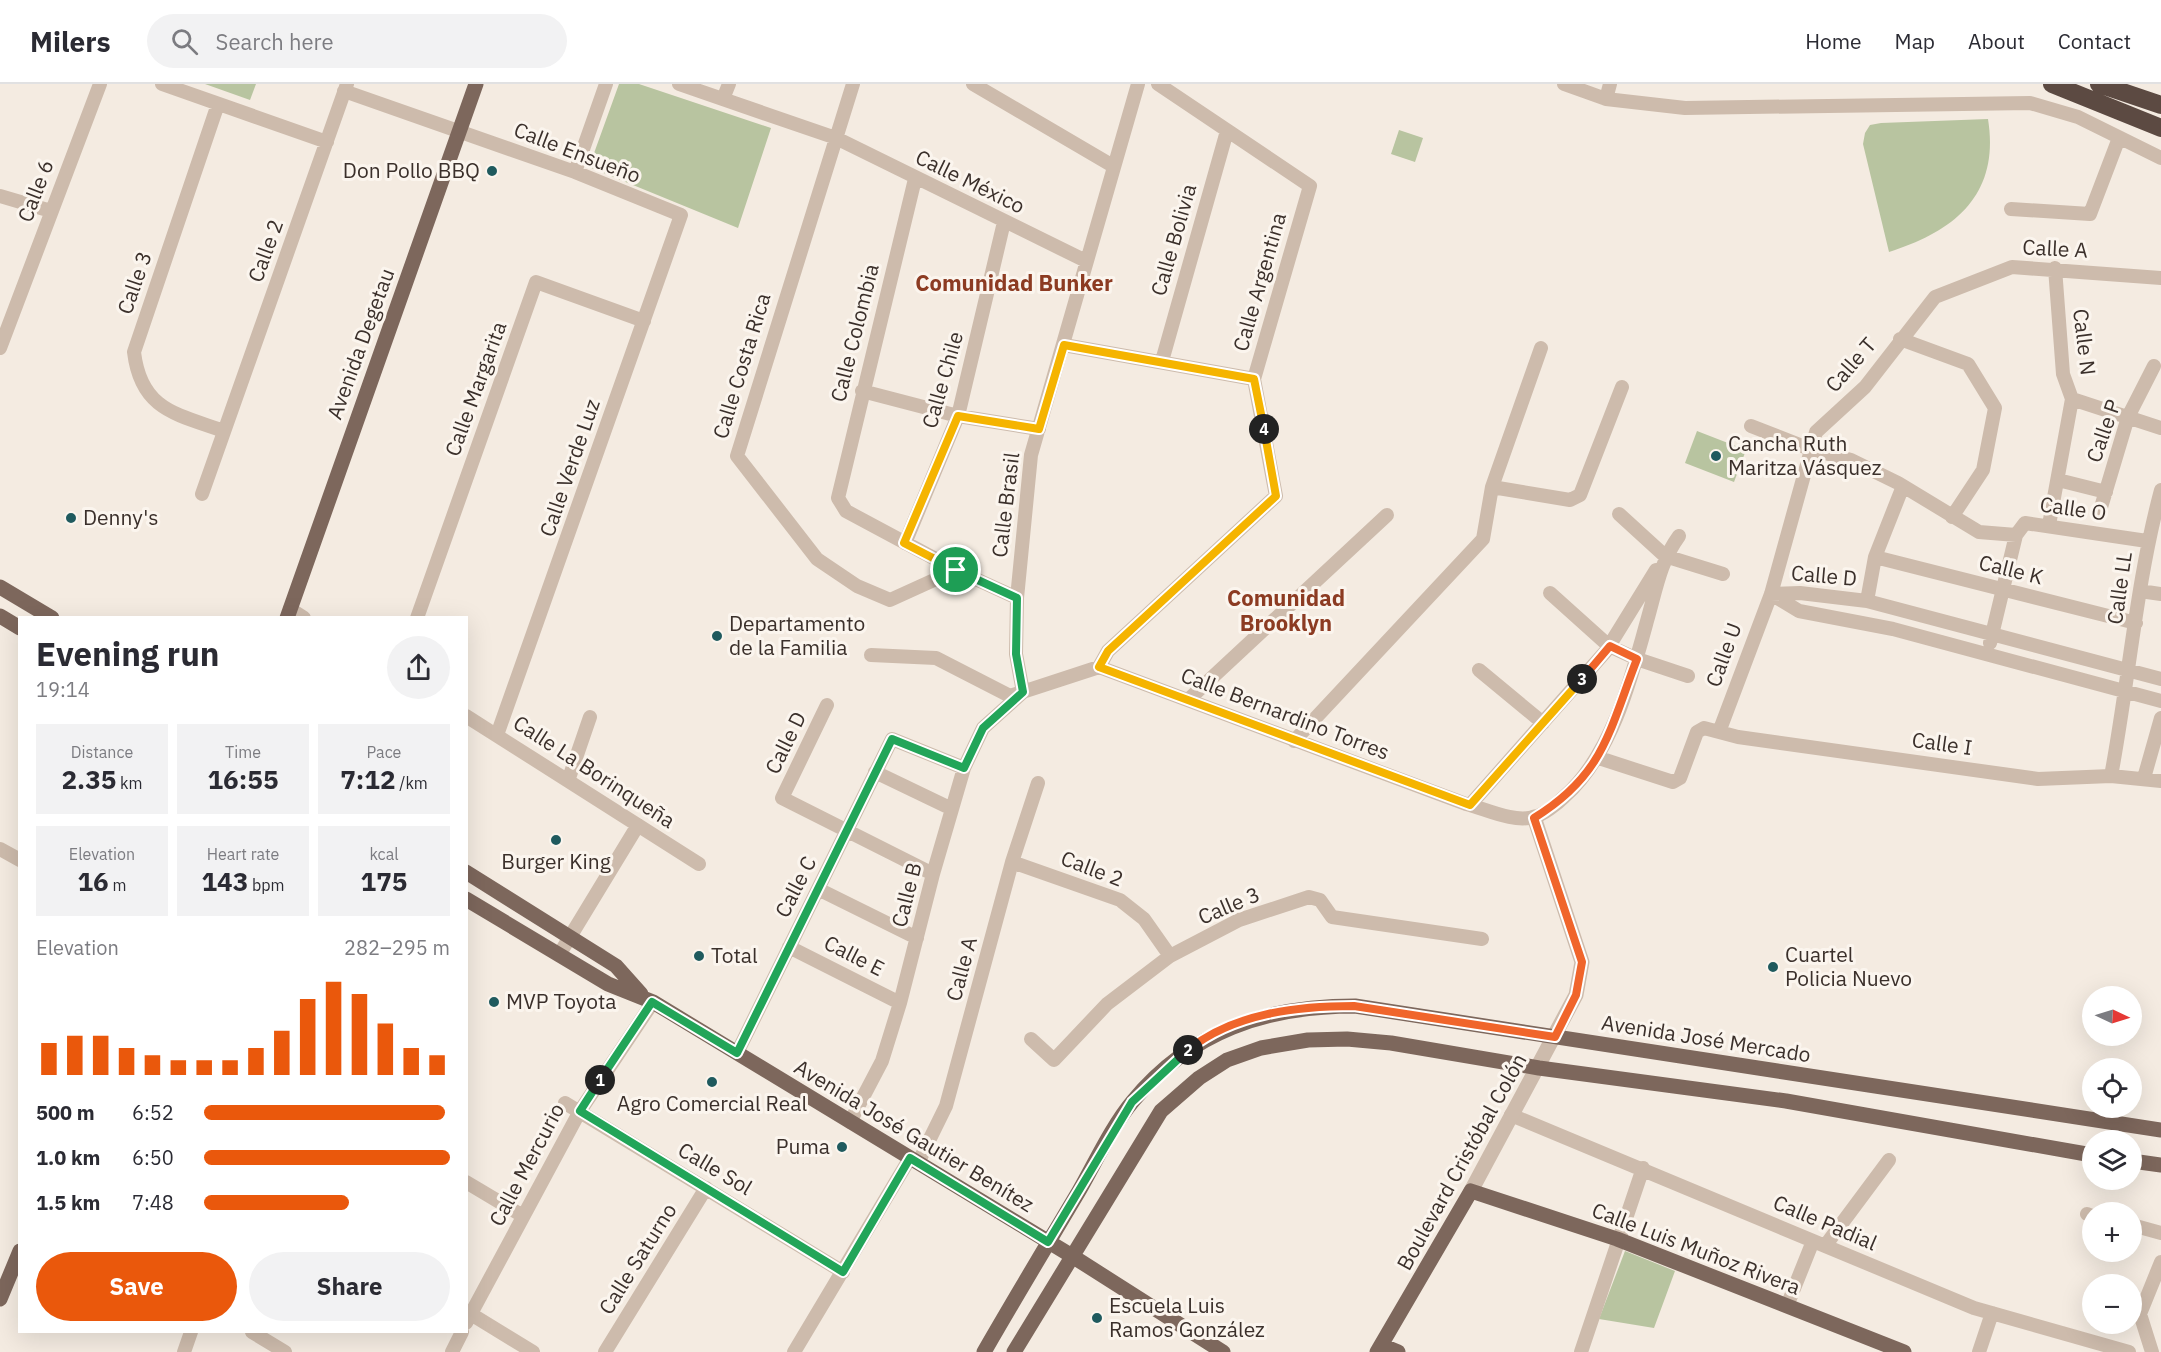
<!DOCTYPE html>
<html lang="en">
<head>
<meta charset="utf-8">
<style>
  body { margin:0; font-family:"IBM Plex Sans",sans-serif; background:#f2f2f3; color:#2b2b33; height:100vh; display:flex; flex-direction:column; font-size:22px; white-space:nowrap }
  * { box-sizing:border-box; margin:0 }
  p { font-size:20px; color:#7c7c81 }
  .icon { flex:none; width:33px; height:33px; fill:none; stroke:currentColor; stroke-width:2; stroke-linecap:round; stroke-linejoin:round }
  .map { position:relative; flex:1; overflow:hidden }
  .side { position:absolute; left:18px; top:532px; width:450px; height:717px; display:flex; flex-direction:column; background:#fff; border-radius:0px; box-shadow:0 6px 24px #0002 }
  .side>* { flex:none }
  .needle { width:39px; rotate:94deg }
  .fabs { position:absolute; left:2082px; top:902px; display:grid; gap:12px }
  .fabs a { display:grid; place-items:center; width:60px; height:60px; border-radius:50%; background:#fff; box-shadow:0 6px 24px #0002; font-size:30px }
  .pin { position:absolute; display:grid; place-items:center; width:51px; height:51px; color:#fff; margin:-26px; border:3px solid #fff; border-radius:50%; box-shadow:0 2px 6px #0007 }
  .km { position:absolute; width:30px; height:30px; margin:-15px; border-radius:50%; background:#222; color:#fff; font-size:16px; line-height:30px; text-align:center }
  .round { display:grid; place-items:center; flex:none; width:63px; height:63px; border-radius:32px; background:#f2f2f3 }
  .head { display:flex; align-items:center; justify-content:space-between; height:102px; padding:0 18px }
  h1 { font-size:33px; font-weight:800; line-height:45px }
  .stats { display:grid; grid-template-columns:repeat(3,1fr); gap:9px; height:102px; padding:6px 18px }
  .stats div { display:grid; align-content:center; border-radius:0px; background:#f2f2f3; text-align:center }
  .stats b { font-size:26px; font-weight:800 }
  .stats small { font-size:16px; font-weight:400 }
  .stats p { font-size:16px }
  .chart { height:168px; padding:12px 18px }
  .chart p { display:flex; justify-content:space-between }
  .chart svg { width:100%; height:108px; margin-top:6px; stroke:#ea580c; stroke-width:6 }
  .primary-button { display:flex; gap:12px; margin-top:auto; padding:12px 18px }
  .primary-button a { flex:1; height:69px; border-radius:36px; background:#ea580c; color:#fff; font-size:24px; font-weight:800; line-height:69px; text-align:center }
  .primary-button a+a { background:#f2f2f3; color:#2b2b33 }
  ul { padding:0 18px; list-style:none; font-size:20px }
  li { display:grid; grid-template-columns:96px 72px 1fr; align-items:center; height:45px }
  li i { height:15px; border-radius:8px; background:#ea580c }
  header { display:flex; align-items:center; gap:36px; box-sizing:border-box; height:84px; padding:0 30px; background:#fff; border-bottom:2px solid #e1e1e2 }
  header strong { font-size:28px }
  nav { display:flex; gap:33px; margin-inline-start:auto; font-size:21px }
  .search { width:420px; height:54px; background:#f2f2f3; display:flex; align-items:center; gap:15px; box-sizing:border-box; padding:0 21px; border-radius:33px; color:#7c7c81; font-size:22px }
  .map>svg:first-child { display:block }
</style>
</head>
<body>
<header>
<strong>Milers</strong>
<div class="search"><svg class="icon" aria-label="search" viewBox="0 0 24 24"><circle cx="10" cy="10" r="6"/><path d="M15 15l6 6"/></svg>Search here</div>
<nav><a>Home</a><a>Map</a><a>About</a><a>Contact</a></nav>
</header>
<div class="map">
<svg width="2161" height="1268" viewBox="0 0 2161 1268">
  <rect width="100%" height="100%" fill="#f4ebe1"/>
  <path fill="#b8c4a0" d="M205,0H256L250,16Z
    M619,0H639L771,44L738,144L589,83Z
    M1988,35C2000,110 1956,147 1889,168L1863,60L1865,49L1870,41L1881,39Z
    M1399,46L1423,54L1415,78L1391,70Z
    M1697,347L1746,366L1734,398L1685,379Z
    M1625,1167L1675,1187L1654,1244L1599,1235Z"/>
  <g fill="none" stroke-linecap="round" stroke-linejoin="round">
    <path stroke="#cdbbac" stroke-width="14" d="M162,0L327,58
      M679,0L836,54L1086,177
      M853,0L737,372L817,475L857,502L890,516L956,486
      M973,0L1113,82
      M1564,0L1606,15L1685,24L2030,19L2078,33L2161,74
      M344,7L575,88L681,131L497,651
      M723,15L729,0
      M1606,15L1610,0
      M218,20L134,268C141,326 176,330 224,347
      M575,88L606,0
      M915,95L838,414L846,427L956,486L1017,514
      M0,112L51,127
      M2011,125L2090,130L2119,54
      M2055,184L2063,290L2072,315L2161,344
      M1900,255L1968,280L1995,324L1983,386L1952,433
      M1064,261L1254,295
      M0,264L100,0
      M1162,277L1227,47
      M862,307L958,332L1039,345
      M1751,342L1810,365L1851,376L1898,399L1979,448L2016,451L2025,439L2147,457
      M2058,396L2106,408
      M1492,403L1570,416L1580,411L1622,303
      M202,410L347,0
      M1619,430L1665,472L1723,490
      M2099,430L2128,333L2154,282
      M2049,441L2072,315
      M905,459L958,332L1004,138
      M1875,473L2136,539
      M2140,507L2161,510
      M1550,509L1609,562L1637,575L1688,592
      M1771,510L1799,527L1893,545L2161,617
      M1771,510L1800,509L1867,517L2161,595
      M1867,517L1875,473L1903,402
      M290,525L304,534
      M417,534L536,198L644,237
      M1990,559L2016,451
      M871,571L936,574L1010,612L1099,583L1466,720C1486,725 1513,739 1534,733C1543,731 1557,720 1564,713C1611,672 1631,596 1647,537C1656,506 1660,478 1679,452
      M1099,583L1108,567L1276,412L1254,295L1310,102L1158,0
      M1479,586L1543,639
      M1023,608L1016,570L1017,514L1031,371L1138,0
      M1188,616L1387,431
      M827,621L782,714L933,790
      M466,632L699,780
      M1719,648L1771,510L1816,348L1865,303L1935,213L2012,183L2161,194
      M1294,657L1483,455L1492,403L1541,264
      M1599,674L1673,698L1680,694L1697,648L1704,644L1738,653L2038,695L2111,692L2161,697
      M875,688L952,725
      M2111,692C2129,597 2136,499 2161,406
      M2144,694L2161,634
      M568,697L590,633
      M1470,721L1606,567L1656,486
      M0,765L20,776
      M1012,778L1120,816L1144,835L1170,872
      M818,805L917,854
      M789,863L900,919
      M559,871L638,741
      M1031,955L1054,976L1107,920L1170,872L1239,836L1309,813L1320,816L1332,833L1482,855
      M737,969L892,655L964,684
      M565,1019L843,1188
      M1511,1031L1974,1224L2129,1268
      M850,1038L882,977L900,919L933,790L964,684L983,644L1023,608
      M918,1079L946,1022L1012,778L1038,699
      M466,1098L523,1132
      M2087,1130L2092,1132
      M2132,1141L2161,1149
      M1825,1162L1889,1076
      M1787,1222L1813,1157
      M466,1227L533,1268
      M466,1239L580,1027L653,918
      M252,1248L285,1268
      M184,1268L191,1248
      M452,1268L462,1248
      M605,1268L706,1104
      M794,1268L910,1074
      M1581,1268L1643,1084
      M1979,1268L1992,1229
      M2152,1268L2140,1230L2161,1178"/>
    <path stroke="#cdbbac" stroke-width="15" d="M1471,1107L1576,911L1582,878L1534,733"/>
    <path stroke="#7d675c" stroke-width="15" d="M0,503L52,534
      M0,532L20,544
      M287,534L476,0
      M466,788L616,882L641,910
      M466,815L608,900L653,918L1072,1172L1223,1268
      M2132,1077L2161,1081
      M0,1215L20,1167
      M1381,1261L1398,1268
      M984,1268C1015,1214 1047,1161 1079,1107C1095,1079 1112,1042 1133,1017C1191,947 1266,922 1355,922L2161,1046
      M1014,1268L1161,1027L1199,994L1227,976L1261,964L1308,956L1347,955L1391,959L1539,984L1786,1017L2092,1071
      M1377,1268L1471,1107L1617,1155L1904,1268"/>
    <path stroke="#5c4a42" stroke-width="18" d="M2052,0L2161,44
      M2099,0L2161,21"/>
  </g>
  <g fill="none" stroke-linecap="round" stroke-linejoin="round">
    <defs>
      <path id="split-1" d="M600,996L652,918L737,969L892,655L964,684L983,644L1023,608L1016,570L1017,514L956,486"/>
      <path id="split-2" d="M600,996L580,1027L843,1188L910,1074L1048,1158L1132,1018L1188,966"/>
      <path id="split-3" d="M1188,966C1234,929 1298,922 1354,922L1555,953L1576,911L1582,878L1534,734C1604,691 1609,647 1637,575L1610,562L1582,595"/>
      <path id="split-4" d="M1264,345L1276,412L1108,567L1099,583L1470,721L1582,595"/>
      <path id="split-5" d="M956,486L904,459L958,332L1039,345L1064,261L1254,295L1264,345"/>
    </defs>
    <use href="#split-1" stroke="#fff" stroke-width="12"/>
    <use href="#split-2" stroke="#fff" stroke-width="12"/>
    <use href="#split-3" stroke="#fff" stroke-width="12"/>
    <use href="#split-4" stroke="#fff" stroke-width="12"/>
    <use href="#split-5" stroke="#fff" stroke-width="12"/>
    <use href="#split-1" stroke="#22a559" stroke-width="8"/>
    <use href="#split-2" stroke="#22a559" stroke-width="8"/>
    <use href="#split-3" stroke="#f0652b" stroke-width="8"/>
    <use href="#split-4" stroke="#f5b400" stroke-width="8"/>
    <use href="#split-5" stroke="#f5b400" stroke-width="8"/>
  </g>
  <g fill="#1f5a5e" stroke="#fbf5ee" stroke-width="2">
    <circle cx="492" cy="87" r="6"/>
    <circle cx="1716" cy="372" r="6"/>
    <circle cx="71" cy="434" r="6"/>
    <circle cx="717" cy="552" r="6"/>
    <circle cx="556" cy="756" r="6"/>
    <circle cx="699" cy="872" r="6"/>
    <circle cx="1773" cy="883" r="6"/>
    <circle cx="494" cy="918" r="6"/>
    <circle cx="712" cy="998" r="6"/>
    <circle cx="842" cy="1063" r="6"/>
    <circle cx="1097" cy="1234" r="6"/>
  </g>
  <g text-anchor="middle" stroke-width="6" stroke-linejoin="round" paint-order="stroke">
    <g font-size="21" fill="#3b302b" stroke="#fbf5ee">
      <text transform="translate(577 69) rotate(21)" y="7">Calle Ensueño</text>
      <text transform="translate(970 98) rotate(26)" y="7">Calle México</text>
      <text transform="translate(36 107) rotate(-69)" y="7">Calle 6</text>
      <text transform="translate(1174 156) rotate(-74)" y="7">Calle Bolivia</text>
      <text transform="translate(2055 165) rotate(3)" y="7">Calle A</text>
      <text transform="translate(266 167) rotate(-70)" y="7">Calle 2</text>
      <text transform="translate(1260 198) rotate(-74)" y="7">Calle Argentina</text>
      <text transform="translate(135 199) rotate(-71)" y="7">Calle 3</text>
      <text transform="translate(855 249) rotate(-76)" y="7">Calle Colombia</text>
      <text transform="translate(2084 258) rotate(83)" y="7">Calle N</text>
      <text transform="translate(361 260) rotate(-70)" y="7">Avenida Degetau</text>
      <text transform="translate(1851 281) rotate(-49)" y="7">Calle T</text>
      <text transform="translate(742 282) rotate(-73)" y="7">Calle Costa Rica</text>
      <text transform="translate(943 296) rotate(-74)" y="7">Calle Chile</text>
      <text transform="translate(476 305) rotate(-70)" y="7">Calle Margarita</text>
      <text transform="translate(2104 347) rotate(-71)" y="7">Calle P</text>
      <text transform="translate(570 384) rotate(-71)" y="7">Calle Verde Luz</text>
      <text transform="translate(1006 421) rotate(-83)" y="7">Calle Brasil</text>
      <text transform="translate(2073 425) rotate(8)" y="7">Calle O</text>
      <text transform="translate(2011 486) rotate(14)" y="7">Calle K</text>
      <text transform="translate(1824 492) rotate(5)" y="7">Calle D</text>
      <text transform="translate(2120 504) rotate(-82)" y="7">Calle LL</text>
      <text transform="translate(1724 571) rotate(-70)" y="7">Calle U</text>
      <text transform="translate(1285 630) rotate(21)" y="7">Calle Bernardino Torres</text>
      <text transform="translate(786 659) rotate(-64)" y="7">Calle D</text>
      <text transform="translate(1942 660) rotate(8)" y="7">Calle I</text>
      <text transform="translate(594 688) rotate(33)" y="7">Calle La Borinqueña</text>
      <text transform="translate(1092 785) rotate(21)" y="7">Calle 2</text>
      <text transform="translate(796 803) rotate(-63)" y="7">Calle C</text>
      <text transform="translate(907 811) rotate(-76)" y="7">Calle B</text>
      <text transform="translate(1229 822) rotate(-23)" y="7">Calle 3</text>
      <text transform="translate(854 872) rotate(27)" y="7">Calle E</text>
      <text transform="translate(962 885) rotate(-75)" y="7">Calle A</text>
      <text transform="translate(1706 955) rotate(9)" y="7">Avenida José Mercado</text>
      <text transform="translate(914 1052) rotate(31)" y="7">Avenida José Gautier Benítez</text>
      <text transform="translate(1462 1078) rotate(-61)" y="7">Boulevard Cristóbal Colón</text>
      <text transform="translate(527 1081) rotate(-62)" y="7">Calle Mercurio</text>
      <text transform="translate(715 1085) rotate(31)" y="7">Calle Sol</text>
      <text transform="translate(1825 1139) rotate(23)" y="7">Calle Padial</text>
      <text transform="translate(1696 1165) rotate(21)" y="7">Calle Luis Muñoz Rivera</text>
      <text transform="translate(638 1175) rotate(-58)" y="7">Calle Saturno</text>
    </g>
    <g font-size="21" fill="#3b302b" stroke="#fbf5ee" text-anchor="start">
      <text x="480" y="94" text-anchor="end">Don Pollo BBQ</text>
      <text x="1728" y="367">Cancha Ruth<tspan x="1728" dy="24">Maritza Vásquez</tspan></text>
      <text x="83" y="441">Denny's</text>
      <text x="729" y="547">Departamento<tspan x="729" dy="24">de la Familia</tspan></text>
      <text x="556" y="785" text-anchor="middle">Burger King</text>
      <text x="1785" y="878">Cuartel<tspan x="1785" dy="24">Policia Nuevo</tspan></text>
      <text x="711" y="879">Total</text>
      <text x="506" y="925">MVP Toyota</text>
      <text x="712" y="1027" text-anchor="middle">Agro Comercial Real</text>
      <text x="830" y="1070" text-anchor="end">Puma</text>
      <text x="1109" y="1229">Escuela Luis<tspan x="1109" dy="24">Ramos González</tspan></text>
    </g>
    <g font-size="22" font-weight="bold" fill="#8c3b22" stroke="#fbf5ee">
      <text x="1014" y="207">Comunidad Bunker</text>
      <text x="1286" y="522">Comunidad<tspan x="1286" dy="25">Brooklyn</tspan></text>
    </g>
  </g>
</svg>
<div class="fabs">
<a><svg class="needle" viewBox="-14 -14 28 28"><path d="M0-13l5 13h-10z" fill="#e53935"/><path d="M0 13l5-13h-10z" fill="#7c7c81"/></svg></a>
<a><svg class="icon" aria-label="locate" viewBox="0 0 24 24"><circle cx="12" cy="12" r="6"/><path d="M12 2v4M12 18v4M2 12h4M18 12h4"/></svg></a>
<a><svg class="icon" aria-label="layers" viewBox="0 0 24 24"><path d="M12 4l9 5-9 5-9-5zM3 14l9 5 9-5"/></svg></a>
<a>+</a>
<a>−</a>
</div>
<div class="pin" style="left:956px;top:486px;background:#1e9e55"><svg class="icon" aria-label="arrive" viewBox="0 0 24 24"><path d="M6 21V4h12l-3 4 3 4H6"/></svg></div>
<b class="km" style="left:600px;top:996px">1</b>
<b class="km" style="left:1188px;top:966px">2</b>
<b class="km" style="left:1582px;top:595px">3</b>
<b class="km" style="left:1264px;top:345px">4</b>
<section class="side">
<div class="head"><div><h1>Evening run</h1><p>19:14</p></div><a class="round"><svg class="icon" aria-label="share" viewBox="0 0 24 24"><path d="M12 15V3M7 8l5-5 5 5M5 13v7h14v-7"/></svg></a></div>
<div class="stats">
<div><p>Distance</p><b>2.35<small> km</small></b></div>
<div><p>Time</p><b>16:55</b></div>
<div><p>Pace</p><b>7:12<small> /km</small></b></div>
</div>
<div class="stats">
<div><p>Elevation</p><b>16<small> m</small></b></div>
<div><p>Heart rate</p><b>143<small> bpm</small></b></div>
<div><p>kcal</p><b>175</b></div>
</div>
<div class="chart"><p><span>Elevation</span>282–295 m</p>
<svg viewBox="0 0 160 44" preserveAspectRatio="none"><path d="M5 44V31M15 44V28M25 44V28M35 44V33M45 44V36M55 44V38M65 44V38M75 44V38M85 44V33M95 44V26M105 44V13M115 44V6M125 44V11M135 44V23M145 44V33M155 44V36"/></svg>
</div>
<ul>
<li><b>500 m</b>6:52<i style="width:98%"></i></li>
<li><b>1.0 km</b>6:50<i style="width:100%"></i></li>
<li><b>1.5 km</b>7:48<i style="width:59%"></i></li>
</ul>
<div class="primary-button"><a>Save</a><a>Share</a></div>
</section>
</div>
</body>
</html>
